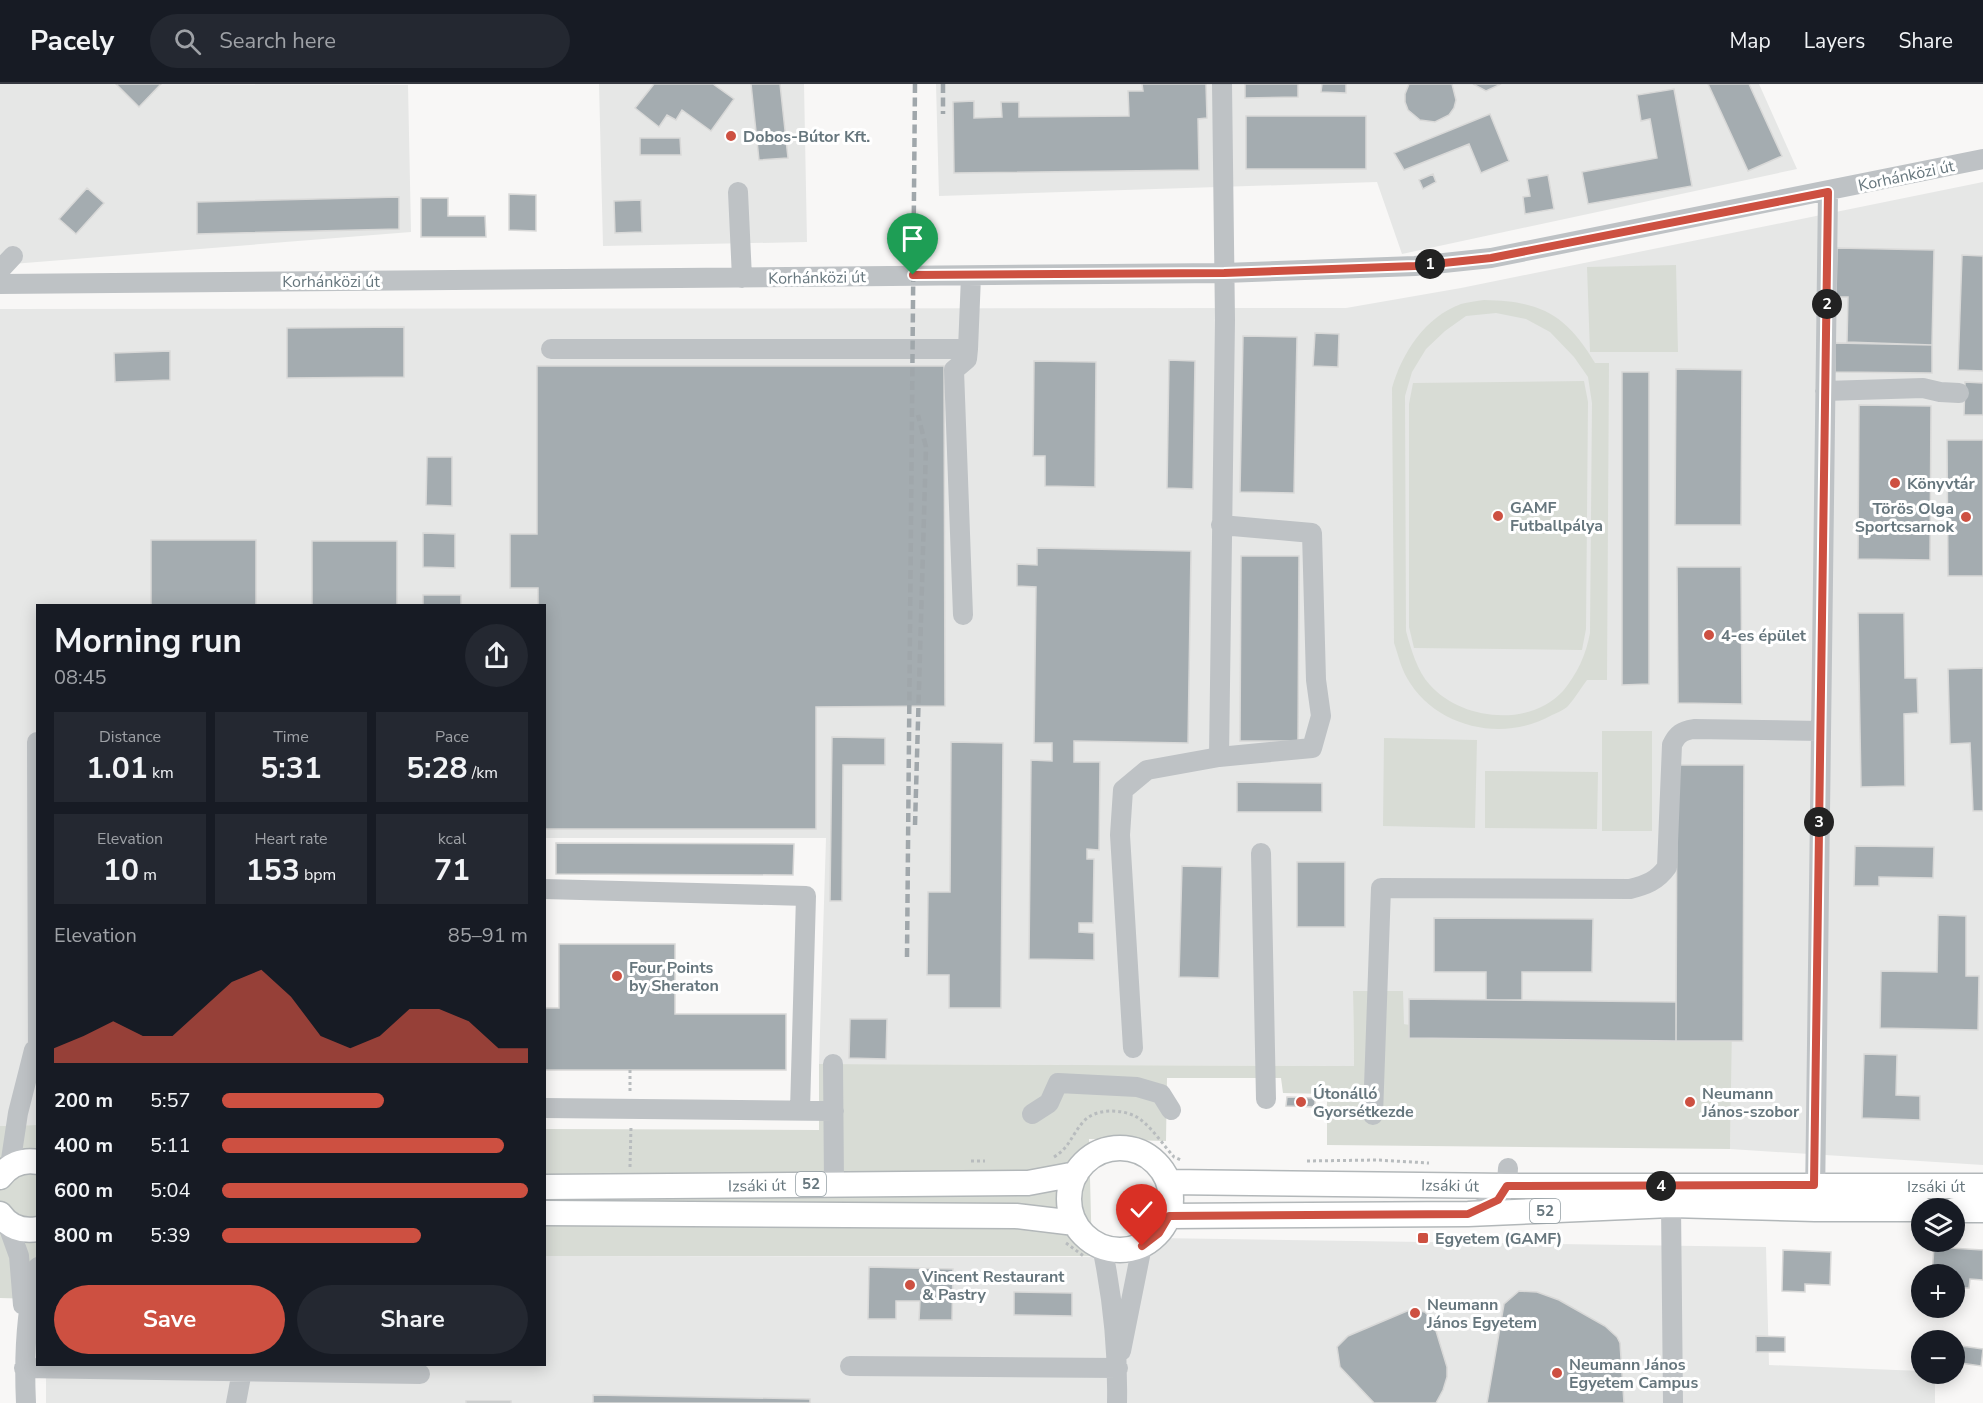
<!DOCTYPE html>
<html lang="en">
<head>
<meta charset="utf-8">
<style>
  body { margin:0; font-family:"Nunito Sans",sans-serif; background:#242831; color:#f1f3f6; height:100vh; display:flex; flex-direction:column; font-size:22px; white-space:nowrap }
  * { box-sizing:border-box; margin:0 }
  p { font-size:20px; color:#9ea1a6 }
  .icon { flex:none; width:33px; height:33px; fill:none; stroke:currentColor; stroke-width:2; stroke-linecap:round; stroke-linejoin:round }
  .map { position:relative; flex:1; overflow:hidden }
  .side { position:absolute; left:36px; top:520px; width:510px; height:762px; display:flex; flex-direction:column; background:#171b24; border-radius:0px; box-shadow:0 3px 15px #0003 }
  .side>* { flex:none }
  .controls { position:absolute; left:1911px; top:1114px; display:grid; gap:12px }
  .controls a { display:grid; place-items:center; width:54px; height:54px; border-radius:50%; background:#171b24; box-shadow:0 3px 15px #0003; font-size:30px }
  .pin { position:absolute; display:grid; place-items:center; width:51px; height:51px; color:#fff; margin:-62px -26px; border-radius:50% 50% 50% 0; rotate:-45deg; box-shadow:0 0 6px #0007 }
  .pin .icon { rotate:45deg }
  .km { position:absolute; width:30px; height:30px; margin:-15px; border-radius:50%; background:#222; color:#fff; font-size:16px; line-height:30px; text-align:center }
  .round { display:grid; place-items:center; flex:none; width:63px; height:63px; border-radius:32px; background:#242831 }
  .head { display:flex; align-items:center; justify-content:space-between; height:102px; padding:0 18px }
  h1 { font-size:33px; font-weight:700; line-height:45px }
  .metrics { display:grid; grid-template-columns:repeat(3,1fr); gap:9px; height:102px; padding:6px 18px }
  .metrics div { display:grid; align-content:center; border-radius:0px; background:#242831; text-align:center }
  .metrics b { font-size:30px; font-weight:700 }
  .metrics small { font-size:16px; font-weight:400 }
  .metrics p { font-size:16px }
  .chart { height:168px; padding:12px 18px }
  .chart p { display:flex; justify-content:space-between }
  .chart svg { width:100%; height:108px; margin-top:6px; fill:#cd5041; opacity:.7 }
  .cta { display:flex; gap:12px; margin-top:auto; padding:12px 18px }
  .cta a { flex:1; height:69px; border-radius:36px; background:#cd5041; color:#fff; font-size:24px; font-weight:700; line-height:69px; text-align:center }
  .cta a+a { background:#242831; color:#f1f3f6 }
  ul { padding:0 18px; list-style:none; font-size:20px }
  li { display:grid; grid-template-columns:96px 72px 1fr; align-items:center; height:45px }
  li i { height:15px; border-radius:8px; background:#cd5041 }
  header { display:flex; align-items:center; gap:36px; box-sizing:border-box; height:84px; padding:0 30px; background:#171b24; border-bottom:2px solid #363941 }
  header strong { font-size:28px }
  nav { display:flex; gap:33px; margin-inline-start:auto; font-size:21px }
  .search { width:420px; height:54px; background:#242831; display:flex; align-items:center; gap:15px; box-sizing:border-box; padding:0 21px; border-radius:33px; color:#9ea1a6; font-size:22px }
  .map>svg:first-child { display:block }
</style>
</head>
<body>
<header>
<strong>Pacely</strong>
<div class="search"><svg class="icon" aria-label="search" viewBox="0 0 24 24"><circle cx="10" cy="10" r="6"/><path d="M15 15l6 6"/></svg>Search here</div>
<nav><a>Map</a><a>Layers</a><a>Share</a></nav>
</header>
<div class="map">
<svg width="1983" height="1319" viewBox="0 0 1983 1319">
  <rect width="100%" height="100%" fill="#f8f7f6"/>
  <path fill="#e6e7e6" d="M0,0L408,1L411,148L0,181Z
    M599,0H804L807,158L603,162Z
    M936,0H1759L1797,85L1402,170L1377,98L939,112Z
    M1983,98V1081L1730,1065L1731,941L1638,939L1522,955L1403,940V907H1353L1354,982L819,980L826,754H545L544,522H38L37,1041L0,1042V225L1346,224L1461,204Z
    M1157,1154L1766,1163L1769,1281L1921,1287L1922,1290H1935V1319H46V1281H544L545,1172L1144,1173Z"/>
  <path fill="#d8dcd5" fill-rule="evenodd" d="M1676,181L1678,268H1590L1587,183Z
    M1484,216C1540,217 1566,230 1595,279H1609L1607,596H1587C1581,604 1575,614 1568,622C1564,626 1557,629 1552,631C1504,659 1435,644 1407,594C1401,584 1398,570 1394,559L1392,304C1402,269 1425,233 1461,220C1468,218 1477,217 1484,216ZM1496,229L1526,235L1550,248L1574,273L1588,293L1592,319L1590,549C1586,571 1577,590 1563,607C1529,644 1461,636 1430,601C1417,587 1411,565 1406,547L1405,312L1412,288L1426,265L1445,247L1466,232Z
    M1584,297L1588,318L1586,545L1582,566L1414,564L1409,543V320L1413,299Z
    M1602,647H1652V747H1602Z
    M1384,654L1477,656L1475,744L1383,742Z
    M1485,687L1598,688L1597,745L1485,744Z
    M1353,907H1403L1404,940L1522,955L1638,939L1732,941L1730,1065L1327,1061V1010L1283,1009L1281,994H1167L1166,1057L1089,1055L1092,1172H545V1045L819,1046V980L1354,982Z
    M37,1041V1215L0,1214V1042Z"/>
  <path fill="#a4acb0" stroke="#d9d9d8" stroke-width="1.5" d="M116,0H161L139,23Z
    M654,0H713L734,15L711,47L682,26L676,36L667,31L659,43L635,24Z
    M751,0H780L788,74L759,76Z
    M1142,0H1206L1207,34L1198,35L1199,86L954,89L953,18L974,17V34L1002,33L1001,18H1019V33L1129,32L1128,7H1143Z
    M1245,0H1298V13L1245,14Z
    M1322,0H1346V9L1321,8Z
    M1409,0H1452L1456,16L1454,24L1449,31L1435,38L1420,36L1408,26L1405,18V10Z
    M1473,0H1501L1486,7Z
    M1708,0H1749L1782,72L1748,87Z
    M1674,5L1692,102L1588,120L1582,88L1657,74L1650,35L1641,37L1637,11Z
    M1490,30L1509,77L1481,89L1469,60L1404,86L1394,69Z
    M1246,32H1366V85H1246Z
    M640,54H680L681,71H640Z
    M1433,90L1436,98L1423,105L1419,96Z
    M1548,91L1554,125L1525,130L1523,113L1530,112L1527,95Z
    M87,104L104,119L76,150L59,135Z
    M509,110L536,111V147L509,146Z
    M399,113V145L197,150V118Z
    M421,114H448V132H485L486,153H421Z
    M641,116L642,148L615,149L614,117Z
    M1837,164L1934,166L1932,261L1847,258L1848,213H1836Z
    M1962,171L1983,172V287L1958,286Z
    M404,243V293L287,294V244Z
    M1315,249L1339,250L1338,283L1313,282Z
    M1243,252L1297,253L1294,409L1240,408Z
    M1835,259L1932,261V289L1835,288Z
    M170,267V296L115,298L114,269Z
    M1169,276L1195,277L1193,405L1167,404Z
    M1034,277L1096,278L1095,403L1045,402V372H1033Z
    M537,282H944L945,622L816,623V745H544V522H538V504H510V450H537Z
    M1676,285L1742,286L1741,441H1675Z
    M1622,288H1649V600L1622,601Z
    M1965,298L1983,299V331H1964Z
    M1859,321L1931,322L1930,476L1858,475Z
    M1947,356H1983V492H1948Z
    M427,373H452V422L426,421Z
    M423,449L455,450V484L423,483Z
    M151,456H256V522H151Z
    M312,457H397V522H312Z
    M1037,464L1191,467L1188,659L1074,657V678H1100L1099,766L1087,765V775H1094L1093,839H1079V848L1094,849V876L1029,875L1031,676L1052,677V659H1034L1036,503L1017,502V480L1037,481Z
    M1241,472H1299L1298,657H1240Z
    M1677,483H1741L1742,620L1678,619Z
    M423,511H461V522H423Z
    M1858,529H1904L1905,594H1917L1918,629L1904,630L1905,702L1861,703Z
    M1983,584V727H1973L1970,659L1950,660L1948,585Z
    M832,653L885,654V681H843L842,817H830Z
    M951,658L1003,659L1001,924H949V891H927L928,808H950Z
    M1677,681H1744L1743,957H1676Z
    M1237,698L1322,699V728H1237Z
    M556,759L794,760L793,791L556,790Z
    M1855,762L1934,763L1933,794L1879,793V802H1854Z
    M1297,778H1345V843H1297Z
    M1182,782L1222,783L1219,894L1179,893Z
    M1938,831L1966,832V892H1979L1978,946L1880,944L1881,887L1937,888Z
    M1434,834L1593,835L1592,888H1522V916H1486V888H1434Z
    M559,860H675V930H786V986H544V924H559Z
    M1409,915L1676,918V957L1409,954Z
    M850,935H887L886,975L849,974Z
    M1864,970L1897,971L1896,1011L1920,1012V1036L1862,1034Z
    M1287,1013L1315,1014V1023L1286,1022Z
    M1934,1163L1983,1166V1196L1970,1195L1969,1204H1954V1191H1932Z
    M1783,1166L1831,1168L1830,1201L1805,1200V1208L1782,1207Z
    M869,1183L953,1185L952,1236H919L920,1217H896V1235H868Z
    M1519,1207L1537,1208L1559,1216L1605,1242L1617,1253L1620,1259L1624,1319H1487L1504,1220Z
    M1014,1208L1072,1209V1232L1014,1231Z
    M1414,1226L1425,1228L1433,1237L1447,1283V1293L1443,1306L1436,1319H1374L1340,1283L1337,1263L1348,1252L1407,1227Z
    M1756,1252L1785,1253V1268H1756Z
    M1954,1261L1983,1265L1981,1282L1954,1278Z
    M593,1311L810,1315V1319H593Z
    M466,1317H511V1319H466Z"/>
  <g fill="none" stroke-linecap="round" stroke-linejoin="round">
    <defs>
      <path id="major" d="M1069 1115a51 51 0 1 1 102 0a51 51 0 1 1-102 0Z
        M0,1093C9,1081 22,1075 38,1078
        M1168,1098L1507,1102H1983
        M544,1103L1028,1099L1076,1090
        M1954,1126H1983
        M544,1129L1016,1132L1075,1139
        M0,1130C9,1143 22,1148 38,1145
        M1169,1132L1468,1130L1671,1121L1815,1125H1922"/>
    </defs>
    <use href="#major" stroke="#b2b7b9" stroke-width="27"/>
    <path stroke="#b8bcbe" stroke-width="3" stroke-dasharray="3 3" stroke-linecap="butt" d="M630,986V1008
      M1054,1073C1070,1063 1071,1052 1083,1038C1095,1024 1120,1025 1135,1032C1150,1040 1163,1061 1174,1073L1181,1076
      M971,1077H985
      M1307,1077L1377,1076L1429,1079
      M630,1083L631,1042
      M1066,1159L1085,1173"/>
    <path stroke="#bec2c5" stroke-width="20" d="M738,108L742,194
      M0,186L13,172
      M0,200L1224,189L1415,182L1491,174L1983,75
      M551,265H968L971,192
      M1825,307L1923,304L1940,308L1959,309
      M963,531L954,286L967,275L968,265
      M37,658L38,981
      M1219,673L1225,236L1222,0
      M1261,769L1266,1015
      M544,805L806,812L800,1026
      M1133,964L1120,751L1123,706L1147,686L1219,673L1312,664L1321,632L1316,596L1312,449L1221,441
      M833,980L834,1100
      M544,1024L834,1027
      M1032,1030L1049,1019L1058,999L1137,1003L1161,1010L1171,1026
      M1373,1031L1381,804L1630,805C1646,801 1657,797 1667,783L1672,661C1677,650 1682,647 1694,645L1821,647
      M10,1082L18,1029L34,966
      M1815,1116L1828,108
      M1671,1121L1673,1319
      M1473,1128C1499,1116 1507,1114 1508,1084
      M7,1139L19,1172L23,1221
      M1102,1163C1113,1215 1118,1267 1117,1319
      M1121,1267L1142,1162
      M850,1282L1118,1284
      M24,1284L420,1290
      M26,1319C24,1277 26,1224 38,1183
      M236,1319L242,1287"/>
    <use href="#major" stroke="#fff" stroke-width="24"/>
    <path stroke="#a0a7ab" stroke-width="4.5" stroke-dasharray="9 4.5" stroke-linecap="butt" d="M943,0V30
      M915,741L926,363L918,331
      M907,873L915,0"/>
  </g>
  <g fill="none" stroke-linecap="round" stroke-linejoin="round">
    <defs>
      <path id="route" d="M913,191L1224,189L1415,182L1491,174L1828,108L1814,1101L1507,1102L1498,1116L1468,1130L1169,1132L1159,1149L1142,1162"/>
    </defs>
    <use href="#route" stroke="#fff" stroke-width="12"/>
    <use href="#route" stroke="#cd5041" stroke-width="8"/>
  </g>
  <g fill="#cd5041" stroke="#fff" stroke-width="2">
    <circle cx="731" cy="52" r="6"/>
    <circle cx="1895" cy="399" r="6"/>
    <circle cx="1498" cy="432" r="6"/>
    <circle cx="1966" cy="433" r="6"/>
    <circle cx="1709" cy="551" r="6"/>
    <circle cx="617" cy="892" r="6"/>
    <circle cx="1301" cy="1018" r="6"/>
    <circle cx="1690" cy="1018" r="6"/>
    <rect x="1417" y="1148" width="12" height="12" rx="3"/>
    <circle cx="910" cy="1201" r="6"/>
    <circle cx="1415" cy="1229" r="6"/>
    <circle cx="1557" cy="1289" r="6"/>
  </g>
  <g text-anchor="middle" stroke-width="6" stroke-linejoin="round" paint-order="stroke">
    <g fill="#fff" stroke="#949fa4" stroke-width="1.5">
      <rect x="796" y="1088" width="30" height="24" rx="4.5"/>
      <rect x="1530" y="1115" width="30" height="24" rx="4.5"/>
    </g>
    <g font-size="15" font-weight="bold" fill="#66767d">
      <text x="811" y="1105">52</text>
      <text x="1545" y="1132">52</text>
    </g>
    <g font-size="16" font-weight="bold" fill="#66767d" stroke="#fff" text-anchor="start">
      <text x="743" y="58">Dobos-Bútor Kft.</text>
      <text x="1907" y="405">Könyvtár</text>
      <text x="1510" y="429">GAMF<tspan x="1510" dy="18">Futballpálya</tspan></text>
      <text x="1954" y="430" text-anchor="end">Törös Olga<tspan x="1954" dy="18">Sportcsarnok</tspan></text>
      <text x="1721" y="557">4-es épület</text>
      <text x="629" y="889">Four Points<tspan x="629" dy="18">by Sheraton</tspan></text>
      <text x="1313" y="1015">Útonálló<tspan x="1313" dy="18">Gyorsétkezde</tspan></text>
      <text x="1702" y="1015">Neumann<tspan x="1702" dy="18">János-szobor</tspan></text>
      <text x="1435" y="1160">Egyetem (GAMF)</text>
      <text x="922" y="1198">Vincent Restaurant<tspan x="922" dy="18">&amp; Pastry</tspan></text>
      <text x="1427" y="1226">Neumann<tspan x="1427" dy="18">János Egyetem</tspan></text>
      <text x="1569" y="1286">Neumann János<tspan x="1569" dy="18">Egyetem Campus</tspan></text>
    </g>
    <g font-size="16" fill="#66767d" stroke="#fff">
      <text transform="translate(1906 91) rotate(-12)" y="6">Korhánközi út</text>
      <text transform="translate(817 193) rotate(-1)" y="6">Korhánközi út</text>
      <text x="331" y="203">Korhánközi út</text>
      <text transform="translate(757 1101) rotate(-1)" y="6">Izsáki út</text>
      <text transform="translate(1450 1101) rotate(1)" y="6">Izsáki út</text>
      <text x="1936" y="1108">Izsáki út</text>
    </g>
  </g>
</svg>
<div class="controls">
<a><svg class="icon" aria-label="layers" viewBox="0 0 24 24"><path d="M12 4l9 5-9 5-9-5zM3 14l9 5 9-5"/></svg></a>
<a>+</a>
<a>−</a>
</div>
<div class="pin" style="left:913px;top:191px;background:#1e9e55"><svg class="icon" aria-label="arrive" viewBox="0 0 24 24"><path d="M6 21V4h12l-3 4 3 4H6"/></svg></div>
<div class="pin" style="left:1142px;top:1162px;background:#d93025"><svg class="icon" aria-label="check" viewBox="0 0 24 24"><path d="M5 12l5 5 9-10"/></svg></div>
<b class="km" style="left:1430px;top:180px">1</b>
<b class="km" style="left:1827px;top:220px">2</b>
<b class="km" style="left:1819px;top:738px">3</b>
<b class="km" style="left:1661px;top:1102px">4</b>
<section class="side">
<div class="head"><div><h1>Morning run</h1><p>08:45</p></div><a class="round"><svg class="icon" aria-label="share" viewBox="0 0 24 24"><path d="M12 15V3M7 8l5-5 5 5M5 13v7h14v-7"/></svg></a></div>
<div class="metrics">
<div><p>Distance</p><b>1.01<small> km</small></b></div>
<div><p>Time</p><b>5:31</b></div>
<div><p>Pace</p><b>5:28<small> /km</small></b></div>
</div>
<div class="metrics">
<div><p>Elevation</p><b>10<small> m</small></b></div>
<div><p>Heart rate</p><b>153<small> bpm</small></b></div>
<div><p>kcal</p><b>71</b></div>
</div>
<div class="chart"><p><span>Elevation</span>85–91 m</p>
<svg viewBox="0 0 160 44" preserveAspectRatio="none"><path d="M0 44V38L10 33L20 27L30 33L40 33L50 22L60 11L70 6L80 17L90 33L100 38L110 33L120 22L130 22L140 27L150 38L160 38V44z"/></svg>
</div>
<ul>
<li><b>200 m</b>5:57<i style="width:53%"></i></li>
<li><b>400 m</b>5:11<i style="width:92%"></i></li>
<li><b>600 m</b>5:04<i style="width:100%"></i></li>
<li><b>800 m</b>5:39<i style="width:65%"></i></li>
</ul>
<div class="cta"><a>Save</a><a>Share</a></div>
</section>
</div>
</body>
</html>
